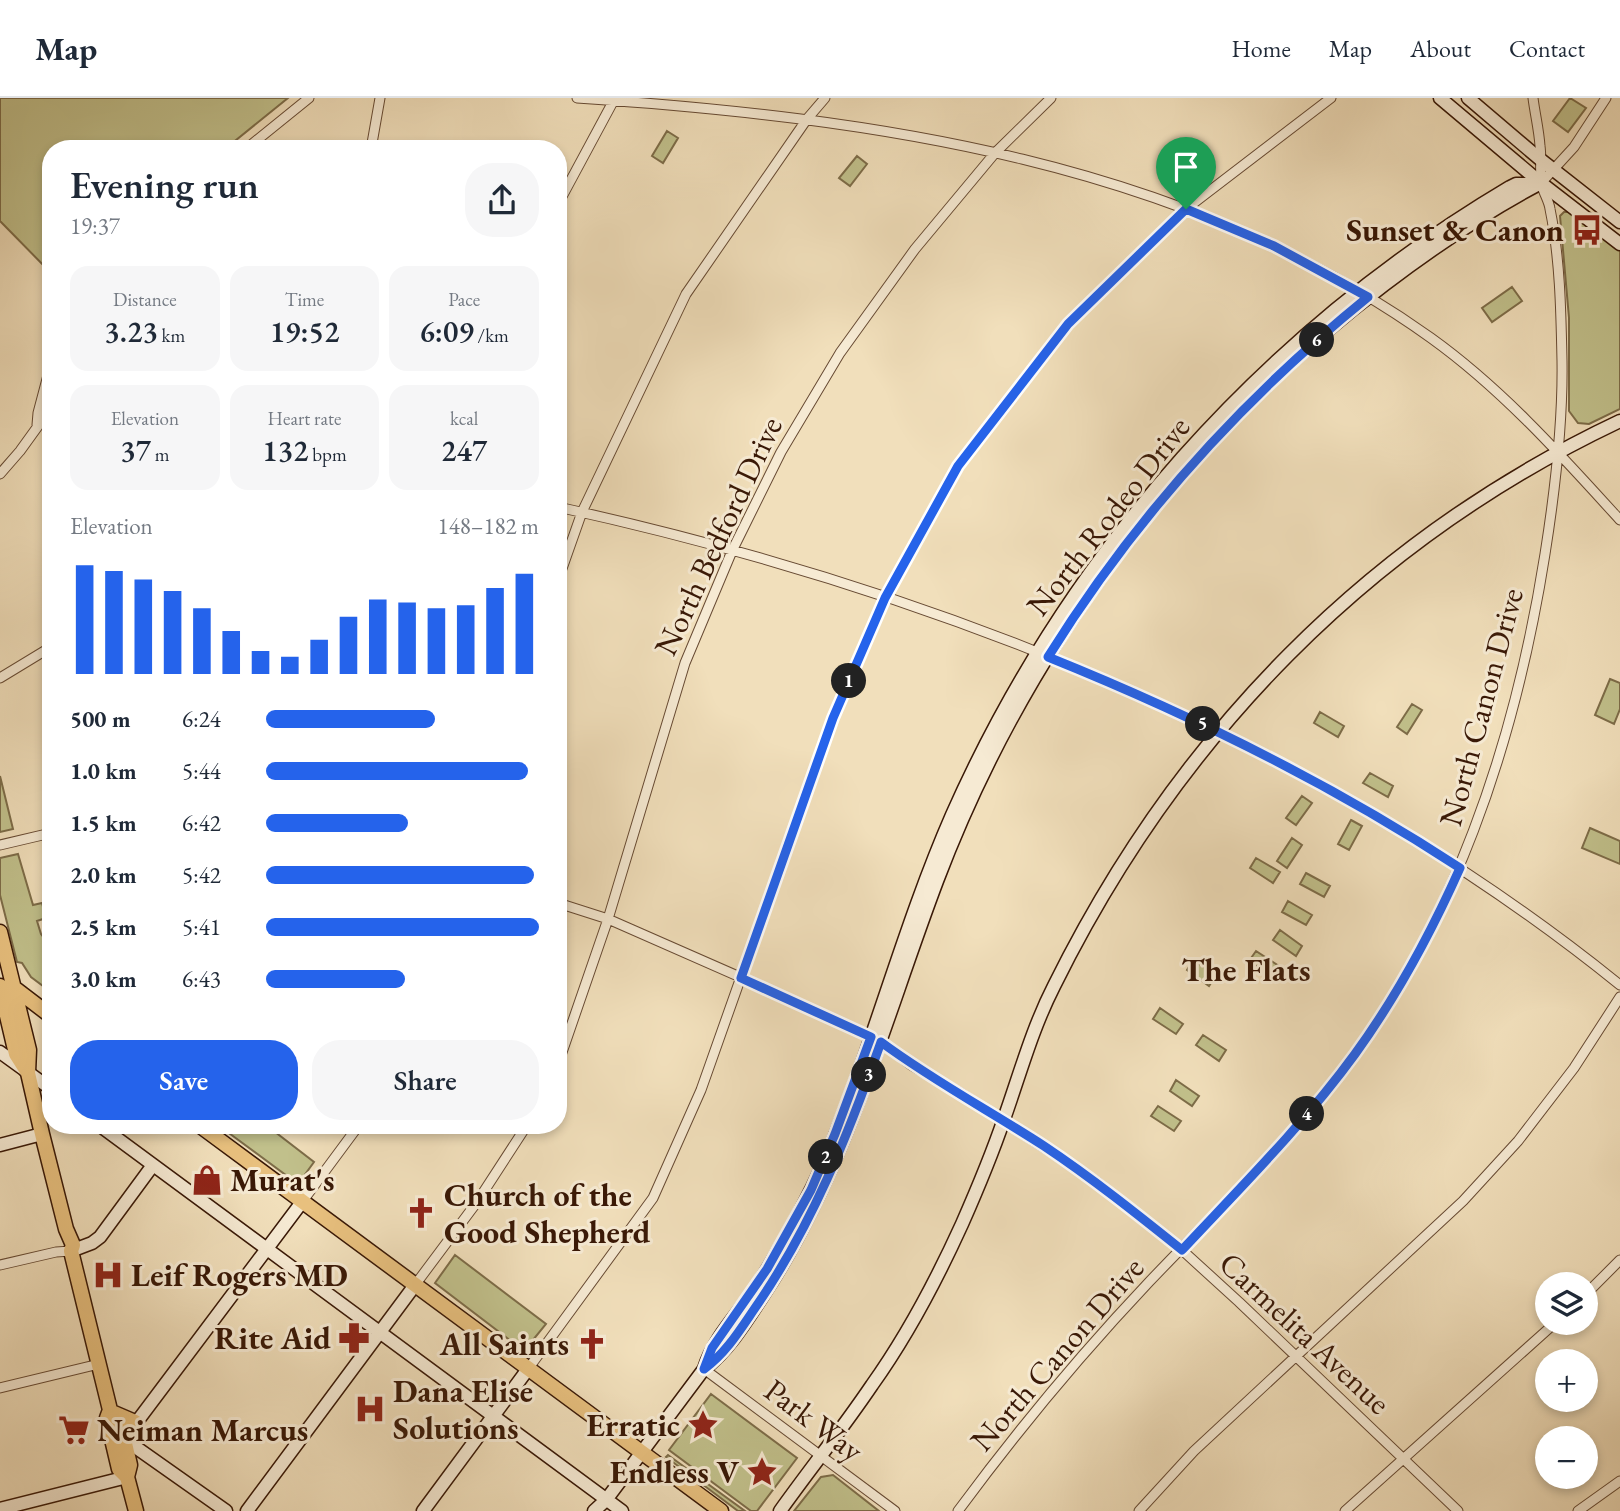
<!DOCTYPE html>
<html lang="en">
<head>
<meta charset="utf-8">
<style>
  body { margin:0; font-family:"EB Garamond",serif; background:#f6f6f7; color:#1f2937; height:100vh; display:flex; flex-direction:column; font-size:26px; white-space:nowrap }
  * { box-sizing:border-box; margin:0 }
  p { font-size:23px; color:#747a83 }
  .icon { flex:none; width:38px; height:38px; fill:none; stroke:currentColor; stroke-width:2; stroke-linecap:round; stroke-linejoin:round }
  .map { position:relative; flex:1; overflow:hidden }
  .sheet { position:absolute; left:42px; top:42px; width:525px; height:994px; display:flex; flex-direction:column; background:#fff; border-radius:28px; box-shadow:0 4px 10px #0003 }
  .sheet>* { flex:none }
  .fabs { position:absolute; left:1535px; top:1174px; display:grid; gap:14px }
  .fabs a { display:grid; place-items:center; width:63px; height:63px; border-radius:50%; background:#fff; box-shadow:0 4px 10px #0003; font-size:35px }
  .pin { position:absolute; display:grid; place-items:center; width:60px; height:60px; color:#fff; margin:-72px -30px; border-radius:50% 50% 50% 0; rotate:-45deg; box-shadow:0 0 7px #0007 }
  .pin .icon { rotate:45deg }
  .km { position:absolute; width:35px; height:35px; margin:-18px; border-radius:50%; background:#222; color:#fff; font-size:19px; line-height:35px; text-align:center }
  .round { display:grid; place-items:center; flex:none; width:74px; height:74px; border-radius:28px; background:#f6f6f7 }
  .headline { display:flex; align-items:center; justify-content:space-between; height:119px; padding:0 28px }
  h1 { font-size:38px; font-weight:600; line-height:52px }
  .stats { display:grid; grid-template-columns:repeat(3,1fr); gap:10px; height:119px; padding:7px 28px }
  .stats div { display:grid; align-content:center; border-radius:18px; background:#f6f6f7; text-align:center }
  .stats b { font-size:30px; font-weight:600 }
  .stats small { font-size:19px; font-weight:400 }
  .stats p { font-size:19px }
  .chart { height:196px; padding:14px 28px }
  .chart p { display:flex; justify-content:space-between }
  .chart svg { width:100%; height:126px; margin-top:7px; stroke:#2563eb; stroke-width:6 }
  .button { display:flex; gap:14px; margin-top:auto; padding:14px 28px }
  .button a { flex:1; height:80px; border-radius:28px; background:#2563eb; color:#fff; font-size:28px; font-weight:600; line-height:80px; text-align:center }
  .button a+a { background:#f6f6f7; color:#1f2937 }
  ul { padding:0 28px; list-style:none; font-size:23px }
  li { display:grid; grid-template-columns:112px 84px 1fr; align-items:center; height:52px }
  li i { height:18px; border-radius:9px; background:#2563eb }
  header { display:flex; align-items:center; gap:42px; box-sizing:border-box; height:98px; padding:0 35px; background:#fff; border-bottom:2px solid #e0e1e3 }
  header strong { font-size:33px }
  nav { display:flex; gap:38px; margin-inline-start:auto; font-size:24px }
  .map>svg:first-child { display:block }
</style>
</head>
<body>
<header>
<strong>Map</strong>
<nav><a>Home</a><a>Map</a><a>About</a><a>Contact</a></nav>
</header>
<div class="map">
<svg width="1620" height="1413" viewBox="0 0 1620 1413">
  <rect width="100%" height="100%" fill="#f1dfbb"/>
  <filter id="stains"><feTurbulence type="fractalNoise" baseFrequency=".00286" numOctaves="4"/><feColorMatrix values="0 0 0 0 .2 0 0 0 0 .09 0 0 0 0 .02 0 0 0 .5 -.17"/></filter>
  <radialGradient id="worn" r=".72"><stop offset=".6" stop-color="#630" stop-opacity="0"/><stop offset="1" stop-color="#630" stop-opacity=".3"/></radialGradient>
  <path fill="#c1c08b" stroke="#7d6c48" stroke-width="2" d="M0,0H288L225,51H51V175L0,123Z
    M1570,0L1586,10L1568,34L1553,23Z
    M667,33L678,40L663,65L652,58Z
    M857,58L867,66L850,88L839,80Z
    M1564,114H1570L1620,153V311L1589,326L1578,325L1569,313V220L1560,118Z
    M1512,189L1522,203L1492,224L1482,210Z
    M1610,581L1620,585V611L1614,626L1595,617Z
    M1412,606L1422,612L1407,636L1397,629Z
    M1320,614L1344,628L1338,639L1314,625Z
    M1370,675L1393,688L1388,699L1363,685Z
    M0,678L13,731L0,734Z
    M1302,698L1312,705L1296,727L1286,720Z
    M1351,722L1362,728L1349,752L1338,746Z
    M1590,730L1620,743V766L1582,750Z
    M1292,740L1302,747L1287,770L1277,763Z
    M18,756L33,807L42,805L46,820L37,823L41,836L51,849V894L31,879L22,865L17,864L0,797V760Z
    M1256,760L1280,774L1273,785L1250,770Z
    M1306,775L1330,788L1324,799L1300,786Z
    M1288,803L1312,817L1306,827L1282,814Z
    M1280,832L1302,848L1296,858L1273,842Z
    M1256,853L1279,868L1272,879L1249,863Z
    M1193,862L1216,877L1209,888L1187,872Z
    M1160,910L1183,926L1176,936L1153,921Z
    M1203,937L1226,952L1219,963L1196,947Z
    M1176,982L1199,998L1192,1008L1170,993Z
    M1158,1008L1181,1023L1174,1033L1151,1018Z
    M218,1027H266L314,1064L298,1086Z
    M455,1157L546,1226L524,1253L435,1185Z
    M711,1296L797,1360L757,1413H751L669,1352Z
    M668,1357L745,1413H738L666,1359Z
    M833,1377L879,1413H794L821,1379Z"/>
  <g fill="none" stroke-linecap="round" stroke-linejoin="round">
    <defs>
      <path id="street" d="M577,0C873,20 1184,63 1431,240C1502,291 1561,357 1620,422
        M246,51L309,0
        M371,51L380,0
        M1541,85L1574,49L1606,0
        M558,106L615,0
        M37,327L38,315L51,266
        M0,376L20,353L46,317L51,307
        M558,409C936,492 1317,642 1620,887
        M558,482L582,414L686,196L807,21L825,0
        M0,580L51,549
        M0,747L51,735
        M558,805L608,821L774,894L881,944L911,967L962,996L1097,1084L1182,1152L1239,1204L1458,1413
        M558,966L608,821L685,565L732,453L781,354L840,255L915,151L995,55L1051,0
        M302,1104L359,1027
        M0,1167L56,1154L71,1153
        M415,1187L477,1104L527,1027
        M1586,1196L1620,1162
        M528,1271L653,1100L701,992L833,619L885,500L959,368L1068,226L1186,111L1331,0
        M704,1271L895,1413
        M0,1290L99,1266
        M958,1413C1017,1333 1081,1256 1149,1184C1212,1118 1278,1054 1335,982C1454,829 1515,646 1545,456C1555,393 1563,328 1562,263C1561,213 1560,160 1550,111C1549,103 1544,96 1542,88C1539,76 1542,61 1540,48C1539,32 1535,16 1533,0
        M1139,1413L1194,1353L1463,1103L1518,1043L1574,970L1620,899
        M1345,1413L1555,1225
        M1578,1413L1620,1383"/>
      <path id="secondary" d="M1440,0L1541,85L1620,146
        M1468,0L1541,62L1620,124
        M0,954L51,991
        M99,1027L622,1413
        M0,1047L42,1036
        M71,1153L92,1145L100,1139L153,1067
        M704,1271C713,1241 737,1217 755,1191C781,1150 805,1107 825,1062C873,949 903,829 952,717C1068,455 1264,235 1510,89L1516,86H1537
        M0,1411L127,1379
        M226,1413L124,1341L302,1104
        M247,1413L415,1187
        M423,1413L528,1271
        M594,1413L606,1402L704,1271C729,1252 747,1222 764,1196C847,1069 884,923 937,783C1026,548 1184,339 1384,187C1434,149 1486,114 1541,85
        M780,1413C810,1371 843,1330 872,1287C907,1238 937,1181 962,1126C977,1092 992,1056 1004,1021C1020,976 1032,931 1054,888C1177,639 1368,442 1620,323"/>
      <path id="primary" d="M0,834L29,952L28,975L42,1036L66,1131L73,1147L71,1153L110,1312L107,1320L119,1371L127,1379
        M0,888L16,956L28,975
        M13,889L51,918
        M199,1027L721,1413
        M110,1312L118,1320L124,1341L130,1367L127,1379L136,1413
        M114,1315L135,1324"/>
    </defs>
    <use href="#street" stroke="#674a33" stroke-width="11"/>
    <use href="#secondary" stroke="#391806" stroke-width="15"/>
    <use href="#primary" stroke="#391806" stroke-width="17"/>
    <use href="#street" stroke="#f6ead3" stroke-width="9"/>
    <use href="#secondary" stroke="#f6ead3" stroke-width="12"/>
    <use href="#primary" stroke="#e8c07e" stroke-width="14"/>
  </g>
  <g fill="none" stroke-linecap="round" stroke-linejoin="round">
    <defs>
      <path id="route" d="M1186,111L1274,148L1368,199C1241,302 1134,421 1048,559C1192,617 1330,685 1460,770C1431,835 1397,898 1355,956C1304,1026 1241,1089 1182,1152C1137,1116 1092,1080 1044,1048C990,1013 932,982 881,944C848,1037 812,1128 755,1210C740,1232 726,1255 704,1271L712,1250L767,1171L811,1092L835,1036L871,939L741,880L833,620L885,500L958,368L1068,226Z"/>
    </defs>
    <use href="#route" stroke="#fff" stroke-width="14"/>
    <use href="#route" stroke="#2563eb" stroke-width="9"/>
  </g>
  <defs>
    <symbol id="bus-bare" viewBox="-9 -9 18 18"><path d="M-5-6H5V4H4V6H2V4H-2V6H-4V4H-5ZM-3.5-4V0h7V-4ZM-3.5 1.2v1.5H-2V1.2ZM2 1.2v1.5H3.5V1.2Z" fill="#8f2418" stroke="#f6ead3" stroke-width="2.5" paint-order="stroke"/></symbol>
    <symbol id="shop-bare" viewBox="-9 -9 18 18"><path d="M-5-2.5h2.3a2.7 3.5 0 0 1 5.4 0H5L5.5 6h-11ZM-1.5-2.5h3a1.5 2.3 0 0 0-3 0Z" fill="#8f2418" stroke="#f6ead3" stroke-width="2.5" paint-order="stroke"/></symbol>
    <symbol id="church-bare" viewBox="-9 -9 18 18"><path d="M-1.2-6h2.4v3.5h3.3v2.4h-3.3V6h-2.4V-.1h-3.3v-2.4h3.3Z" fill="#8f2418" stroke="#f6ead3" stroke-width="2.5" paint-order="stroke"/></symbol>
    <symbol id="hospital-bare" viewBox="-9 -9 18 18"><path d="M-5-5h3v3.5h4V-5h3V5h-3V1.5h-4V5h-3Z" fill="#8f2418" stroke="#f6ead3" stroke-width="2.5" paint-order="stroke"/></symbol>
    <symbol id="pharmacy-bare" viewBox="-9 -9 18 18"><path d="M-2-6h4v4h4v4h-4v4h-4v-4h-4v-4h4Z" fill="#8f2418" stroke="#f6ead3" stroke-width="2.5" paint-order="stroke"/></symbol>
    <symbol id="sight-bare" viewBox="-9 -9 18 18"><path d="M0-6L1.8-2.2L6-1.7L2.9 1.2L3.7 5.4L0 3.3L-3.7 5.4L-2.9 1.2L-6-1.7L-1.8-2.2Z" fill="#8f2418" stroke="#f6ead3" stroke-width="2.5" paint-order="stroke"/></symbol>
    <symbol id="supermarket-bare" viewBox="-9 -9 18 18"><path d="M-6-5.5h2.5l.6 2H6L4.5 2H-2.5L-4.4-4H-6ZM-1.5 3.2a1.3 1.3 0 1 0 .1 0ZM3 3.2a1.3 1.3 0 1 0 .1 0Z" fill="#8f2418" stroke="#f6ead3" stroke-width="2.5" paint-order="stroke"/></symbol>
  </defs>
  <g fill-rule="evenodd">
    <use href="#bus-bare" x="1565" y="110" width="44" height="44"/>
    <use href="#shop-bare" x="185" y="1060" width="44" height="44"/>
    <use href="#church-bare" x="399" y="1093" width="44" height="44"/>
    <use href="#hospital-bare" x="86" y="1155" width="44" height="44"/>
    <use href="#pharmacy-bare" x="332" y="1218" width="44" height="44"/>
    <use href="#church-bare" x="570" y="1224" width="44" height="44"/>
    <use href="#hospital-bare" x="348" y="1289" width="44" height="44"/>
    <use href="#sight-bare" x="681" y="1305" width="44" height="44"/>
    <use href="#supermarket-bare" x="52" y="1310" width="44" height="44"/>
    <use href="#sight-bare" x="740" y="1352" width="44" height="44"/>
  </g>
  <g text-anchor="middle" stroke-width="6" stroke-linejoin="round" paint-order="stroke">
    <g font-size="32" font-weight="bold" fill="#391806" stroke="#f6ead3" text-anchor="end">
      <text x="1564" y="143">Sunset &amp; Canon</text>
      <text x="230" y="1093" text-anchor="start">Murat's</text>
      <text x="444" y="1108" text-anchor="start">Church of the<tspan x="444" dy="37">Good Shepherd</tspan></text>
      <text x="131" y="1188" text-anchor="start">Leif Rogers MD</text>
      <text x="331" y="1251">Rite Aid</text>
      <text x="569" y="1257">All Saints</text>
      <text x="393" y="1304" text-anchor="start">Dana Elise<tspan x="393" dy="37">Solutions</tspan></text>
      <text x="680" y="1338">Erratic</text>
      <text x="97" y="1343" text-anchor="start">Neiman Marcus</text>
      <text x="739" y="1385">Endless V</text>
    </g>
    <g font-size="32" fill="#391806" stroke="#f6ead3">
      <text transform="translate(1108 418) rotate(-52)" y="11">North Rodeo Drive</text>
      <text transform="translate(718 438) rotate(-65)" y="11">North Bedford Drive</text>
      <text transform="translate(1481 609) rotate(-75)" y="11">North Canon Drive</text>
      <text transform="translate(1305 1235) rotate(43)" y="11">Carmelita Avenue</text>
      <text transform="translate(1057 1256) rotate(-49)" y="11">North Canon Drive</text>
      <text transform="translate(814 1322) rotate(37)" y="11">Park Way</text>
    </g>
    <g font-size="33" font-weight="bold" fill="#391806" stroke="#f6ead3">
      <text x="1246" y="883">The Flats</text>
    </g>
  </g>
  <rect width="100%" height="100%" filter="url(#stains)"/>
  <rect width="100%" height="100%" fill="url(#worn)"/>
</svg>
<div class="fabs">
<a><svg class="icon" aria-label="layers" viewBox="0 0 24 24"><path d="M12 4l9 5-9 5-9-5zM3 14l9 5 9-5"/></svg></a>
<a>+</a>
<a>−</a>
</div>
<div class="pin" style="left:1186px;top:111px;background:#1e9e55"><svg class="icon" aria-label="arrive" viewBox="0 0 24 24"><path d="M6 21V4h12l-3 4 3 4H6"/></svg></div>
<b class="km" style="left:849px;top:583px">1</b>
<b class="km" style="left:826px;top:1059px">2</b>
<b class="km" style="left:869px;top:977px">3</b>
<b class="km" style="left:1307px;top:1016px">4</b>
<b class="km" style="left:1203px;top:626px">5</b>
<b class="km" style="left:1317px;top:242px">6</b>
<section class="sheet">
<div class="headline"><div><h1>Evening run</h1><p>19:37</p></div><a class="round"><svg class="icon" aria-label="share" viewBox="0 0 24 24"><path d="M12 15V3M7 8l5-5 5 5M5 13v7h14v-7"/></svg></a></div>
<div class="stats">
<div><p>Distance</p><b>3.23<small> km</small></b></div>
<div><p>Time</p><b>19:52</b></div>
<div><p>Pace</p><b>6:09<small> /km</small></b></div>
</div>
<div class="stats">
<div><p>Elevation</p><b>37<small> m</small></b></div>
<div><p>Heart rate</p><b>132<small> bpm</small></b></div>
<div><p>kcal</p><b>247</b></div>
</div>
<div class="chart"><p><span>Elevation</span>148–182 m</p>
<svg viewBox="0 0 160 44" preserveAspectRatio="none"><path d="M5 44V6M15 44V8M25 44V11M35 44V15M45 44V21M55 44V29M65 44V36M75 44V38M85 44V32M95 44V24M105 44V18M115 44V19M125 44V21M135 44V20M145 44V14M155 44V9"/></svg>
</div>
<ul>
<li><b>500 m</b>6:24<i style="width:62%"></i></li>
<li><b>1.0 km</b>5:44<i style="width:96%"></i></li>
<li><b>1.5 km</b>6:42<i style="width:52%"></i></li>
<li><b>2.0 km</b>5:42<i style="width:98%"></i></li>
<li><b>2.5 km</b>5:41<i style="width:100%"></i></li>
<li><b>3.0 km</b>6:43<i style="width:51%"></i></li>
</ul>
<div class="button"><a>Save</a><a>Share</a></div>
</section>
</div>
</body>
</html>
